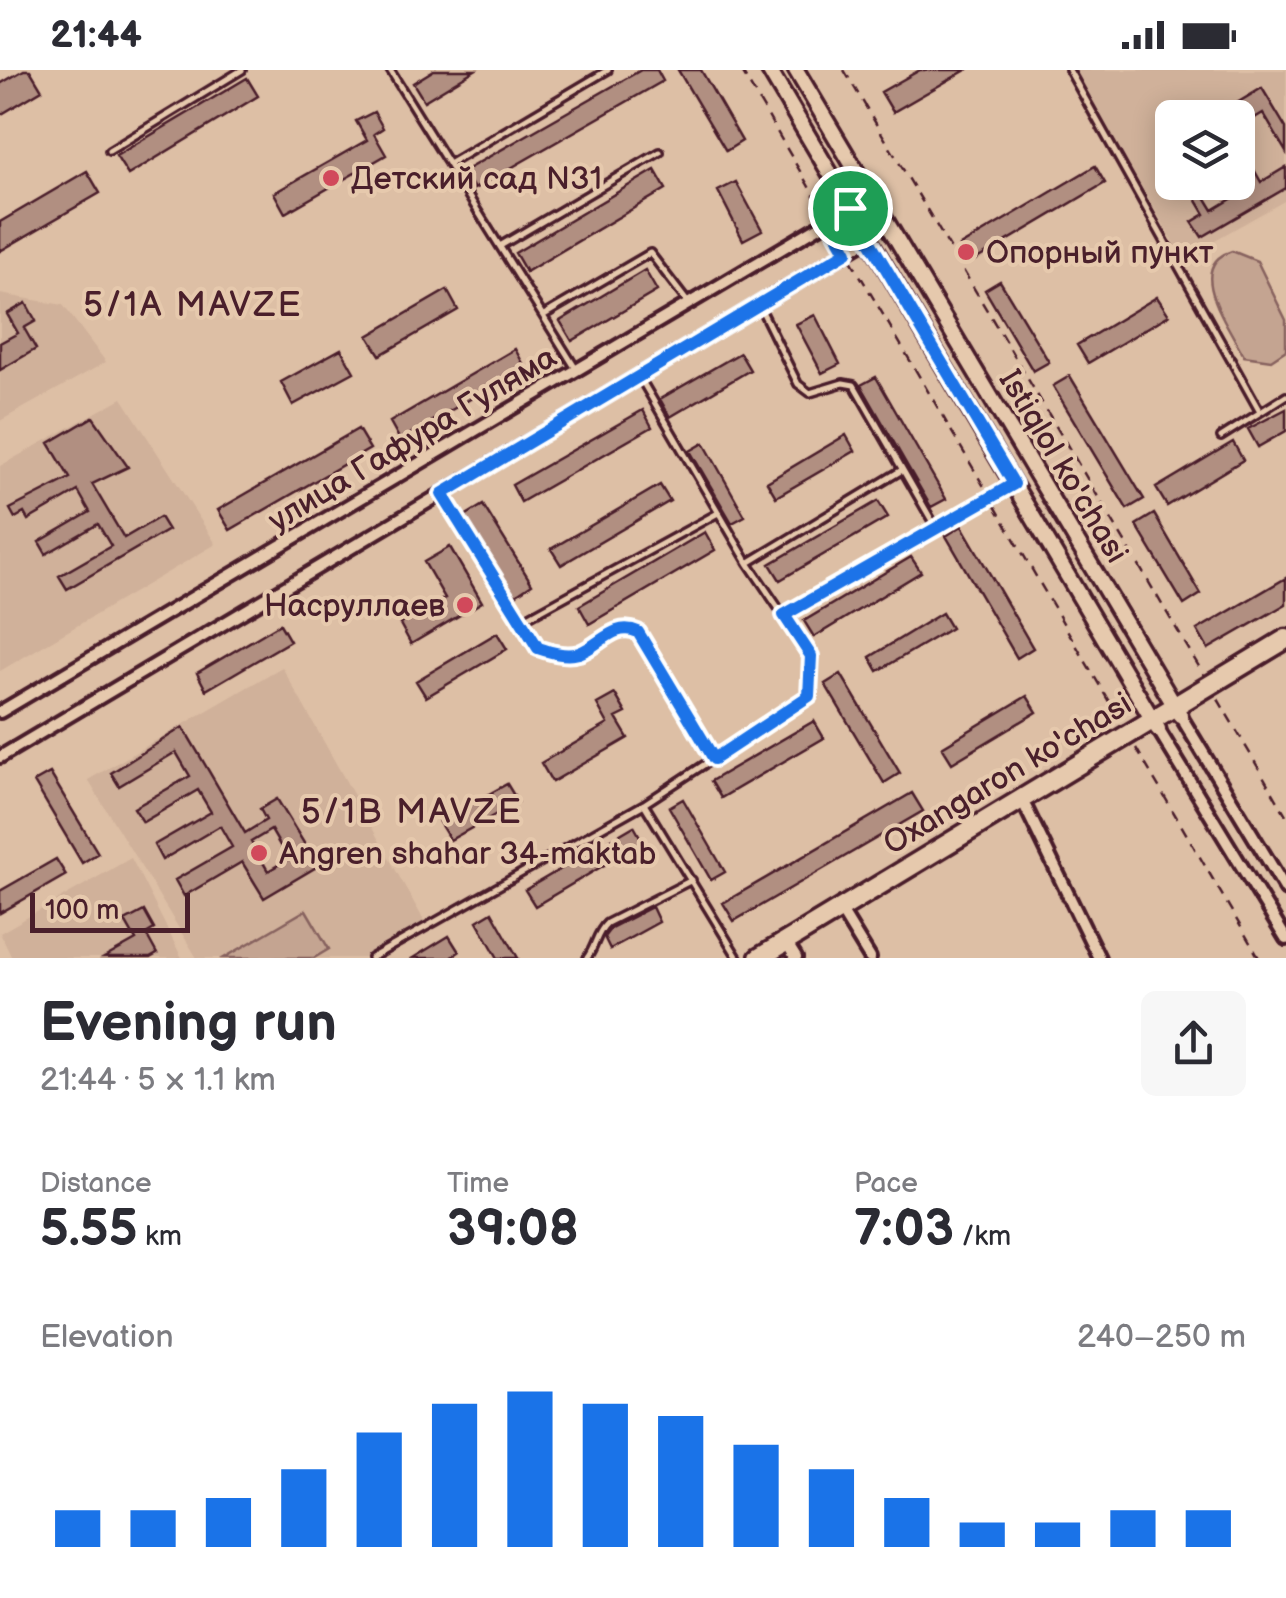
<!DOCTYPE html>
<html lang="en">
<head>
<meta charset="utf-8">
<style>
  body { margin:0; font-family:"Balsamiq Sans",sans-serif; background:#f7f7f7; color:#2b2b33; height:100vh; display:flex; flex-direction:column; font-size:38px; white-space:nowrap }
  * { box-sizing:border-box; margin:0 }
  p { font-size:32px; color:#7c7c81 }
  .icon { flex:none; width:55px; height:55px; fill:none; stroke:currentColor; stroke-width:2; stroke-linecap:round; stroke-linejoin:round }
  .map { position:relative; height:888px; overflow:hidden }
  .drawer { display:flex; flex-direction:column; background:#fff; flex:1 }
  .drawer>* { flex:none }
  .controls { position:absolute; left:1155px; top:30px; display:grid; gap:20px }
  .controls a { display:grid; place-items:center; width:100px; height:100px; border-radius:15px; background:#fff; box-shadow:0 5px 25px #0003; font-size:50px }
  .scale { position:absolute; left:30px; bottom:25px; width:160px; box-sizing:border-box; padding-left:10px; border:5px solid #4a1f2b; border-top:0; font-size:28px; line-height:35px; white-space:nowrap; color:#4a1f2b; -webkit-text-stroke:8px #e6c9ad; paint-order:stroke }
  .pin { position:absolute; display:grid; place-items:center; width:85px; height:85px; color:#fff; margin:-42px; border:5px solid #fff; border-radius:50%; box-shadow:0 2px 10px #0007 }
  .round { display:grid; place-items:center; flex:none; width:105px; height:105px; border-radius:15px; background:#f7f7f7 }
  .headline { display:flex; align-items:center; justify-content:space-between; height:170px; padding:0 40px }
  h1 { font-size:55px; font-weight:700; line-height:75px }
  .stats { display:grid; grid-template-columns:repeat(3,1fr); gap:15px; height:170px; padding:10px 40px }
  .stats div { display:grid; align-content:center }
  .stats b { font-size:50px; font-weight:700 }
  .stats small { font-size:28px; font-weight:400 }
  .stats p { font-size:28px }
  .chart { height:280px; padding:20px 40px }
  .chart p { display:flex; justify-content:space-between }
  .chart svg { width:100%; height:180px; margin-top:10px; stroke:#1a73e8; stroke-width:6 }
  .status { display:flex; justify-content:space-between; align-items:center; height:70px; padding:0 50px; background:#fff; direction:ltr }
  .status svg { height:28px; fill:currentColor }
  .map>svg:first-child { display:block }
</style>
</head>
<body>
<div class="status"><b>21:44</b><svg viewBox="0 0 49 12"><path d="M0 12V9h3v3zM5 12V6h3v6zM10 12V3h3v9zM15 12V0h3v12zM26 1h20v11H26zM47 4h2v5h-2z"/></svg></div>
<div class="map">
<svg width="1286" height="888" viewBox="0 0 1286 888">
  <rect width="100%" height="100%" fill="#ddbfa5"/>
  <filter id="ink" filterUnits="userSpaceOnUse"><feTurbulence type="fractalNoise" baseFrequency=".01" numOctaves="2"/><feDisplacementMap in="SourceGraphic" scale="20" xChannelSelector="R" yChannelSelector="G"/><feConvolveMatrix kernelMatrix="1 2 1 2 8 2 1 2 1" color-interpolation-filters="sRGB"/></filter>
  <g filter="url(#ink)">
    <path fill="#d0b19a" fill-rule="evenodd" d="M1074,0H1286V130L1183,188ZM1172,48H1238V112H1172Z
      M0,224L63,235L106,292L0,351Z
      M122,328L216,474L0,601V396Z
      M282,597L427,856L371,888H197L88,710Z
      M131,788L182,888H12L0,863Z"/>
    <path fill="#c4a491" stroke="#87625e" stroke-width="2.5" d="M1232,181L1257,191L1286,250V280L1271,290L1244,286C1230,258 1183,196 1232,181Z
      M306,840L329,879L314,888H224Z"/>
    <path fill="#b18f81" stroke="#4a1f2b" stroke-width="2.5" fill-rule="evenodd" d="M24,0H30L42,20L0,45V14Z
      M434,0H475L424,31L413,13Z
      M641,0H657L663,11L474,119L464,101Z
      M678,0H701L742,71L726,81Z
      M920,0H966L893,42L881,22Z
      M247,8L258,26L128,105L116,86Z
      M1262,18L1286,58V82L1263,43L1238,58V48H1212Z
      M374,42L383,58L374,64L386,85L285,143L274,123L367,70L356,51Z
      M1238,71L1261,112L1286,97V118L1202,167L1192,152L1205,144L1186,112H1196L1213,140L1251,117L1238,95Z
      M1095,96L1105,113L970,193L960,176Z
      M655,100L666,119L526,202L515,183Z
      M87,101L100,123L0,181V152Z
      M736,112L762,160L743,170L718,121Z
      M645,200L657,221L572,271L560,251Z
      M1000,211L1049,292L1033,301L985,220Z
      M447,220L458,240L380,285L368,266Z
      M1157,227L1169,245L1088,293L1077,275Z
      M26,233L36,251L24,258L36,279L0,300V273L18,263L7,244Z
      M815,245L840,294L822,303L796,254Z
      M341,279L354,302L293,335L281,312Z
      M515,279L525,297L400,370L390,352Z
      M740,283L750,300L670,347L660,329Z
      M1070,306L1144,429L1127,439L1053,316Z
      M876,307L946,429L931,437L861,315Z
      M1286,339V361L1258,377L1248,359Z
      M643,340L652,357L521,432L512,415Z
      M93,347L128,397L92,414L124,468L160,447L168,460L67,519L59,506L111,476L98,454L46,484L39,472L90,442L78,421L28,450L24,443L15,448L10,439L70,408L49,373Z
      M358,359L370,379L230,460L218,440Z
      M846,365L855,381L776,427L767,412Z
      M1233,372L1243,390L1167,436L1156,418Z
      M704,373L745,446L732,453L690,381Z
      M660,415L670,431L561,495L551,479Z
      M878,431L888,447L780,510L770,494Z
      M483,435L532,514L514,526L465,446Z
      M1154,444L1201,524L1184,535L1136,455Z
      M962,456L1033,578L1017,588L946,466Z
      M705,462L715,480L589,554L579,536Z
      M450,477L482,532L411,574L400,554L445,528L424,492Z
      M911,487L921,502L814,567L804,551Z
      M1286,508V534L1208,579L1197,560Z
      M942,543L951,558L878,601L870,587Z
      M280,554L290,571L206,620L197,603Z
      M497,563L507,579L426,627L416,611Z
      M841,604L900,703L884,713L825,614Z
      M615,624L626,643L616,648L628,668L552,712L541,693L608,654L597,634Z
      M1027,626L1037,642L952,693L942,677Z
      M814,651L824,668L721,728L711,711Z
      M183,657L245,763L266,750L260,739L277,729L318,796L264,828L242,792L184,826L175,810L232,777L220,756L162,790L154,775L211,742L198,720L143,752L134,738L190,706L176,682L119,716L111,703ZM271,760L288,789L268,801L251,772Z
      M50,703L98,783L82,793L34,712Z
      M507,714L518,732L450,770L439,752Z
      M912,723L923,741L734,851L723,833Z
      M683,729L725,802L711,810L669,737Z
      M634,756L643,772L535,836L525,820Z
      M56,789L66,805L0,843V821Z
      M652,837L659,852L610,879L604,867L611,858Z
      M144,841L154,859L146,864L157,884L150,888H104L136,870L125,851Z
      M492,842L518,888H498L477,851Z
      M449,866L459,882L450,888H413Z"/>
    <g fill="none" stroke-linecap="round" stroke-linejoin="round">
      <defs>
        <path id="service" d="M390,0L576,299
          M1069,0L1260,342
          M109,81L242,0
          M449,94L608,0
          M500,176L660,82
          M759,235L798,314L810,323L843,313L854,315L935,456
          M544,245L650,183L689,234
          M1221,367L1286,326
          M441,424L538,578C550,582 566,587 579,583C600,576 614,551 638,562L713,688
          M748,493L902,400
          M783,545L1011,415
          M521,551L718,443
          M644,734L738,888
          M371,888L644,734L809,626L811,586L748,493L639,306
          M587,888C596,876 596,863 607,853L692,810"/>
        <path id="minor" d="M0,642L850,138
          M1180,645L1286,820
          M1158,659L1286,869
          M0,687L869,169
          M1026,738L1099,888
          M845,847L870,888
          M791,880L796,888"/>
        <path id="secondary" d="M769,0L1158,659
          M796,0L1180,645"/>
        <path id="trunk" d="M759,888L1286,569"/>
      </defs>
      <use href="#service" stroke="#4a1f2b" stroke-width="12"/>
      <use href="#minor" stroke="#4a1f2b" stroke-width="18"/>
      <use href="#secondary" stroke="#4a1f2b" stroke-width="21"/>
      <use href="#trunk" stroke="#4a1f2b" stroke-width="25"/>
      <path stroke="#4a1f2b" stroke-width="2.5" stroke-dasharray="10 8" stroke-linecap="butt" d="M741,0L822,139
        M844,0L1204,605
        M834,159L842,174
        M851,190L986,420
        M995,436L1122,654
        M1218,629L1286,745
        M1136,678L1259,888"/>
      <use href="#service" stroke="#e6c9ad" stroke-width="5"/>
      <use href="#minor" stroke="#e6c9ad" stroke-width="10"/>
      <use href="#secondary" stroke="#e6c9ad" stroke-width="14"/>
      <use href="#trunk" stroke="#e6c9ad" stroke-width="18"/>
    </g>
  </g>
  <g fill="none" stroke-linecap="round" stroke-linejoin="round" filter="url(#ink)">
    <defs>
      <path id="route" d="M850,138L1014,414L784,545L811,586L809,626L714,689L638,562C614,551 600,576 579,583C565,587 550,582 538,578L442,424L847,182L829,150Z"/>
    </defs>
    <use href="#route" stroke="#fff" stroke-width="20"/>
    <use href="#route" stroke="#1a73e8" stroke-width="12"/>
  </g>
  <g fill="#d1495b" stroke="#e6c9ad" stroke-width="4">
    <circle cx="331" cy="108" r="10"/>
    <circle cx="966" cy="182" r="10"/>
    <circle cx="465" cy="535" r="10"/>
    <circle cx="259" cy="783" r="10"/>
  </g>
  <g text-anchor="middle" stroke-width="8" stroke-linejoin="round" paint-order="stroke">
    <g font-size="32" fill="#4a1f2b" stroke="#e6c9ad" text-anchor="start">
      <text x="351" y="119">Детский сад N31</text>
      <text x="986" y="193">Опорный пункт</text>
      <text x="445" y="546" text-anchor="end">Насруллаев</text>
      <text x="279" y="794">Angren shahar 34-maktab</text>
    </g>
    <g font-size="32" fill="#4a1f2b" stroke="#e6c9ad">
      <text transform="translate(412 368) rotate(-31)" y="11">улица Гафура Гуляма</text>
      <text transform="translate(1064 396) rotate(59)" y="11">Istiqlol ko'chasi</text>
      <text transform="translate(1007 703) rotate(-31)" y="11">Oxangaron ko'chasi</text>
    </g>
    <g font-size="35" letter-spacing="2.5" fill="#4a1f2b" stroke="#e6c9ad">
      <text x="193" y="246">5/1A MAVZE</text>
      <text x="412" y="753">5/1B MAVZE</text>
    </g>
  </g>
</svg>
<div class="controls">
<a><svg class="icon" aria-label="layers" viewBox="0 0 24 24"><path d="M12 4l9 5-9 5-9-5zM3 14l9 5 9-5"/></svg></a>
</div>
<div class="scale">100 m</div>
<div class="pin" style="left:850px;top:138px;background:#1e9e55"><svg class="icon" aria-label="arrive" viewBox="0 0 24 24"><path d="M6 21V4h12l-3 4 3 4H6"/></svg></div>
</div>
<section class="drawer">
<div class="headline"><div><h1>Evening run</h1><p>21:44 · 5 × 1.1 km</p></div><a class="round"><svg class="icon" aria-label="share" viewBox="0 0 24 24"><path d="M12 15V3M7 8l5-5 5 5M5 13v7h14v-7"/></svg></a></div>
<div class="stats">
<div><p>Distance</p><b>5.55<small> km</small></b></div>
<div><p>Time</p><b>39:08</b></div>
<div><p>Pace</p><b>7:03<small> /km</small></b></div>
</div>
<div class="chart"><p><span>Elevation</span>240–250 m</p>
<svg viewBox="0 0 160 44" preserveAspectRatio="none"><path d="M5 44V35M15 44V35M25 44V32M35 44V25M45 44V16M55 44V9M65 44V6M75 44V9M85 44V12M95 44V19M105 44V25M115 44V32M125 44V38M135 44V38M145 44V35M155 44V35"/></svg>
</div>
</section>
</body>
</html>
